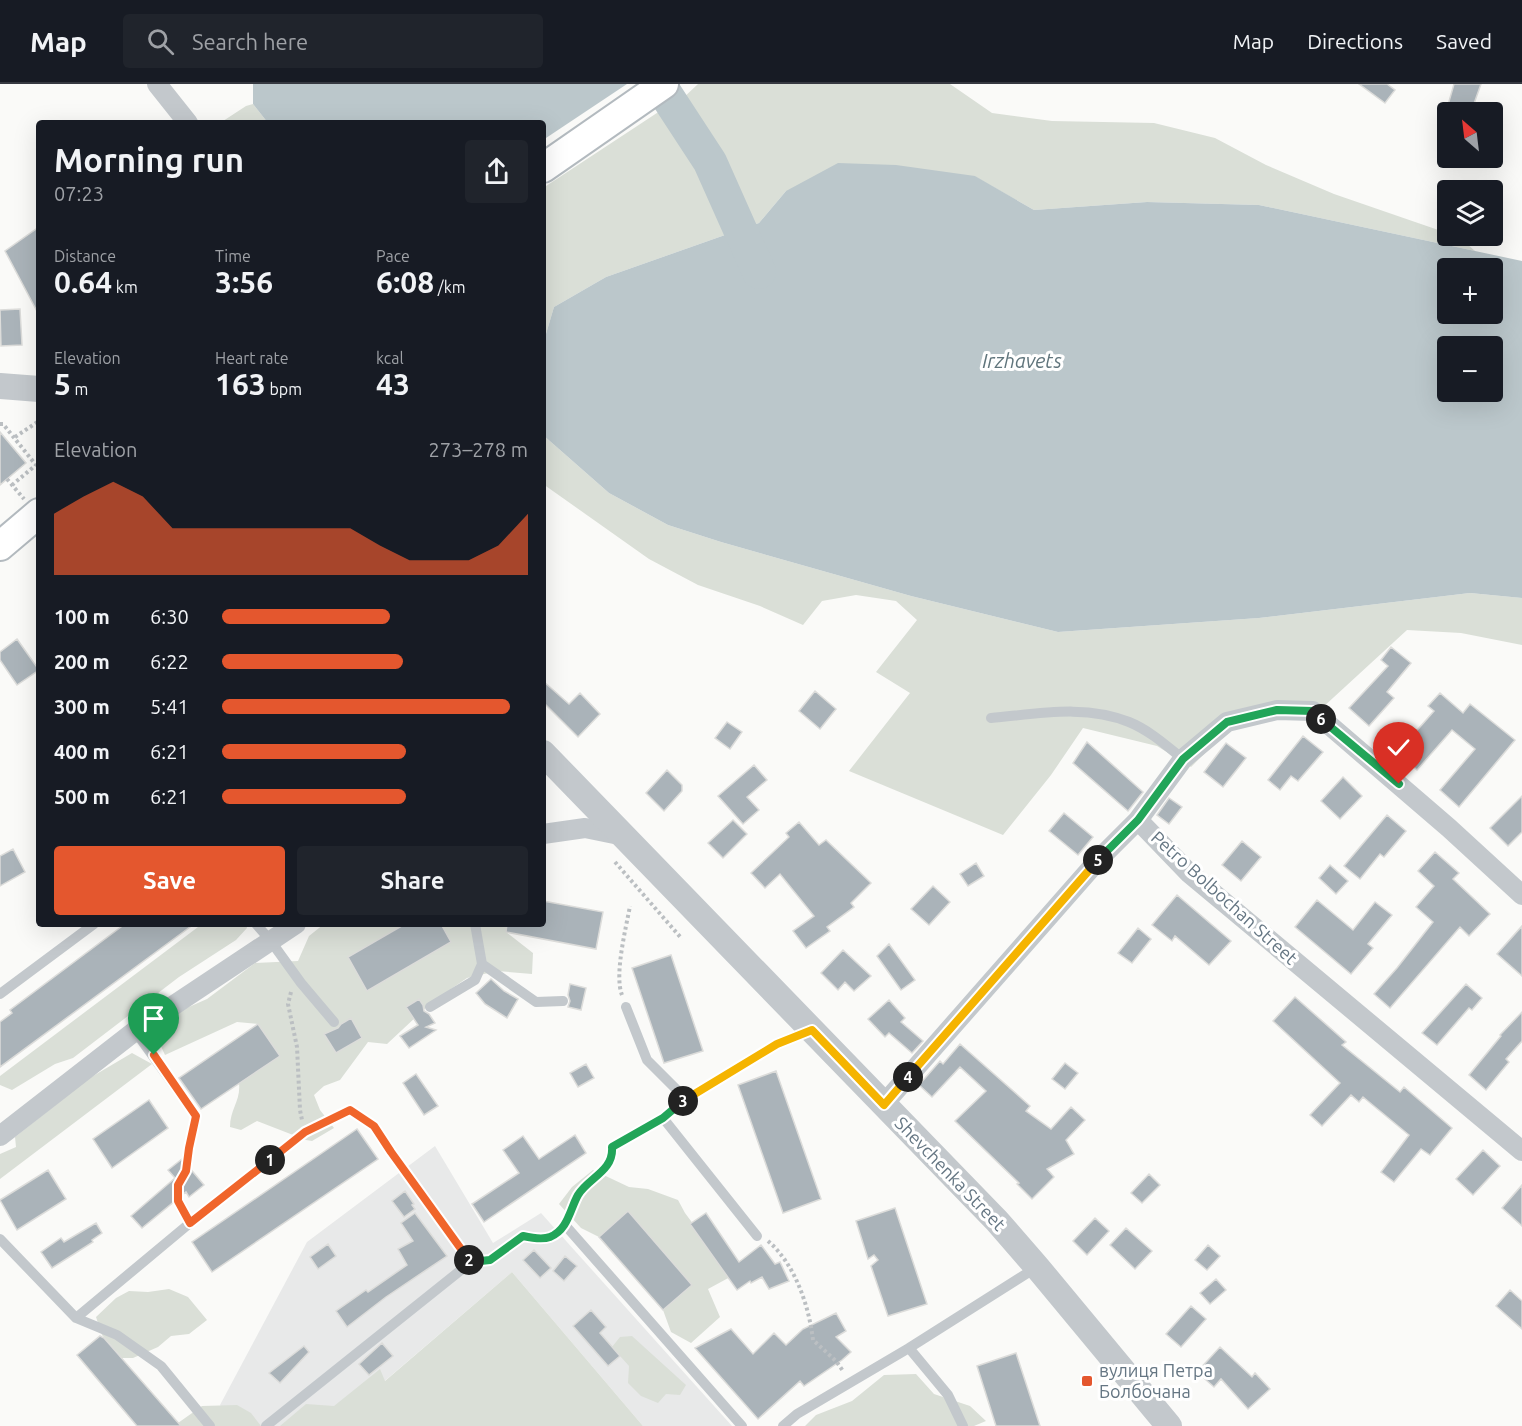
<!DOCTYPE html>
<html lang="en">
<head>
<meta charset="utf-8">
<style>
  body { margin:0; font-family:Ubuntu,sans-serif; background:#20242c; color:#f1f3f6; height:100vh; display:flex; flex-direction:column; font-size:22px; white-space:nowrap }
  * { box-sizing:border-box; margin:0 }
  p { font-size:20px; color:#9ea1a6 }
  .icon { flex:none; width:33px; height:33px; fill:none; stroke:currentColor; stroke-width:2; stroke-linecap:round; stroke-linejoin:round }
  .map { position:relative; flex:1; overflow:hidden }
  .details { position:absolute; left:36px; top:36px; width:510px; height:807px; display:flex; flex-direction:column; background:#171b24; border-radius:6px; box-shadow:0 6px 24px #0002 }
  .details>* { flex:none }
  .needle { width:39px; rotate:332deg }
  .tools { position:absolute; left:1437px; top:18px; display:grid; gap:12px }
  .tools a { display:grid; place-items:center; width:66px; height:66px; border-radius:6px; background:#171b24; box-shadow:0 6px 24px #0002; font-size:30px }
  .pin { position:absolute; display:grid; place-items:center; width:51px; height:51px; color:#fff; margin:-62px -26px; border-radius:50% 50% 50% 0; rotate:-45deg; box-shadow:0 0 6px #0007 }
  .pin .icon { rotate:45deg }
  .km { position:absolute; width:30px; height:30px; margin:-15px; border-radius:50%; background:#222; color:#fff; font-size:16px; line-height:30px; text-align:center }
  .round { display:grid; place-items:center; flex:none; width:63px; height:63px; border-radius:6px; background:#20242c }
  .overview { display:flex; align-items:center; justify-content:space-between; height:102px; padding:0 18px }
  h1 { font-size:33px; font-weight:600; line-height:45px }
  .stats { display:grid; grid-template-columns:repeat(3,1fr); gap:9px; height:102px; padding:6px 18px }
  .stats div { display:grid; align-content:center }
  .stats b { font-size:30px; font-weight:600 }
  .stats small { font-size:16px; font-weight:400 }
  .stats p { font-size:16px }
  .chart { height:168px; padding:12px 18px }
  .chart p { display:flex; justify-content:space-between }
  .chart svg { width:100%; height:108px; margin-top:6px; fill:#e4572e; opacity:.7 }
  .cta { display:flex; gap:12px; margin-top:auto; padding:12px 18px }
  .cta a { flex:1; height:69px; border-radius:6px; background:#e4572e; color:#fff; font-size:24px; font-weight:600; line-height:69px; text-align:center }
  .cta a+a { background:#20242c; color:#f1f3f6 }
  ul { padding:0 18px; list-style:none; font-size:20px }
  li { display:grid; grid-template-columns:96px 72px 1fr; align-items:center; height:45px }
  li i { height:15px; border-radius:8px; background:#e4572e }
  header { display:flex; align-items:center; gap:36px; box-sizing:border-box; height:84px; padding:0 30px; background:#171b24; border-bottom:2px solid #363941 }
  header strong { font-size:28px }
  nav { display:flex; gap:33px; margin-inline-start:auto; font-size:21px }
  .search { width:420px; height:54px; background:#20242c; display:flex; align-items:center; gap:15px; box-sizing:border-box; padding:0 21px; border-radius:6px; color:#9ea1a6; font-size:22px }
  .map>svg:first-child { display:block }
</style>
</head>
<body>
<header>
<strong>Map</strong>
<div class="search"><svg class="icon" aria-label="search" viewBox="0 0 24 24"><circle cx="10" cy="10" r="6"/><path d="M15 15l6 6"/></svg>Search here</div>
<nav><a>Map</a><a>Directions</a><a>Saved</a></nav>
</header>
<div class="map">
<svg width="1522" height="1342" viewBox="0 0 1522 1342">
  <rect width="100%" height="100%" fill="#fafaf8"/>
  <path fill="#e8e9e9" d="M435,1062L493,1159L541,1129L732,1342H643L512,1188L332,1342H236L220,1321L307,1158Z"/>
  <path fill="#dadfd7" d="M698,0H950L992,29L1052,37L1154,39L1215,54L1266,81L1334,110L1447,149L1448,152H1458L1475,167L1259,121L1147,118L1034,126L974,92L786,107L759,139L606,193L554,223L543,260V104L666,23L693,63H707L681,16Z
    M253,20L268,39H220L246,22Z
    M543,351L609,409L668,441L721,458L911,512L1058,548L1259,534L1470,509L1522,514V561L1461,549L1407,546L1309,636L1279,632L1230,644L1191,683L1157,662L1083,644L1051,691L1003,751L849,687L910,609L876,588L917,536L896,517L856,511L822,517L803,541L760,522L698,501L649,475L543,400Z
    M202,840H246L247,844L236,856L179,893L73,974L55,980L12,1006L0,1001V992Z
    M324,840H508L506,848L533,869L532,890L497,887L467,894L432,918L387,960L368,958L340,996L324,1002L314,1011L320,1026L334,1044L312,1057L306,1056L257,1037L241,1046L230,1043C230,1025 241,1017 239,999L280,972L258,940L237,938L165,971L158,956L161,942L182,926L207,915L255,879L298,877L309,852Z
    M132,969L152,980L0,1095V1070L16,1063L15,1053L88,995Z
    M593,1086L629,1103L648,1105L678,1116L685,1129L732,1192L708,1205L720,1233L691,1259L671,1248L663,1226L692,1201L629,1128L599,1153L581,1144L559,1120L572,1103Z
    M512,1188L643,1342H280L306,1320L334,1322L380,1285L385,1297Z
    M169,1205L188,1213L207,1236L189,1250L171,1252L158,1263L133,1274H122L102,1251L96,1233L116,1214L129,1207L148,1208Z
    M632,1252L686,1301L680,1311L666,1310L658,1319L641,1312L628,1299L629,1282L612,1263L620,1253Z
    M916,1290L934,1310L970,1322L986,1337L974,1342H805L816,1331L852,1317L884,1291Z
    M237,1321L251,1329L261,1342H181L178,1339L202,1322Z"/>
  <path fill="#bbc7cb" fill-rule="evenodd" d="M253,0H627L543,56V39H268L253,20Z
    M838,79L896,81L975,92L1034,126L1147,118L1259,121L1522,177V514L1470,509L1259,534L1058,548L911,512L721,458L668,441L609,409L543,351V260L554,223L606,193L759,139L786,107ZM1448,184H1492V230H1448ZM1448,262H1492V308H1448Z"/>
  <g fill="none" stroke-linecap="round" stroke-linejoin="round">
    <path stroke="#bbc7cb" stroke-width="34" d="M659,0L710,78L759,188"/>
  </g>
  <path fill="#aab3b9" stroke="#dcdcda" stroke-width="1.5" d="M1359,0H1387L1395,6L1385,19Z
    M1454,0H1481L1471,28H1446Z
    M39,143V231L5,167Z
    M20,225L22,261L1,262L0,226Z
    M0,348L26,379L0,401Z
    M17,555L39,586L17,601L0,576V568Z
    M1391,563L1411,579L1387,608L1394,614L1369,642L1349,624L1388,582L1381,576Z
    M543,597L569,620L580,609L600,630L578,653L543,618Z
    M815,607L836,625L820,645L799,627Z
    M1440,609L1463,629L1470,620L1515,656L1459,723L1440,706L1475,665L1452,646L1417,686L1397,669L1434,627L1428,622Z
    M727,638L742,648L730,665L715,654Z
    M1303,652L1323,668L1298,697L1291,692L1280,706L1268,696Z
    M1087,658L1143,708L1128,727L1073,679Z
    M1226,659L1246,674L1223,703L1204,688Z
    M754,681L767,696L747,713L759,726L743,740L718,712Z
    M667,686L682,701V707L664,727L646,709Z
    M1343,693L1362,712L1340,735L1321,717Z
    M1522,712V748L1508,762L1490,744Z
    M1169,714L1182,723L1169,740L1157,731Z
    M1064,729L1093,753L1078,771L1049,747Z
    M1387,731L1406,747L1384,773L1380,770L1360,795L1344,782Z
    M733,736L747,750L723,774L708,759Z
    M799,738L819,761L826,756L871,799L851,819L854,823L827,843L830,847L806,864L793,847L814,832L780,790L765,804L751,789L789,753L786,749Z
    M1242,757L1261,773L1241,797L1222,781Z
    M13,765L25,788L0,802V772Z
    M1435,768L1459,789L1453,795L1490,830L1469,852L1460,843L1390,924L1374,910L1397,884L1433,838L1416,823L1434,802L1418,787Z
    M976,779L984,792L968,802L960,790Z
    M1330,781L1348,797L1336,810L1319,794Z
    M933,802L950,818L929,841L911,825Z
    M1177,811L1231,857L1209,881L1175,852L1172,857L1152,841Z
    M1317,816L1353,846L1375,818L1392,831L1368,860L1373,864L1351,890L1295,843Z
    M543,817L603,828L596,865L506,848L507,840H543Z
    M125,840H194L0,983V938L12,929L10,926Z
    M405,840H441L451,858L367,907L348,873Z
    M1522,842V892L1497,870Z
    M1138,844L1151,855L1132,879L1118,869Z
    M889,860L915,896L901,906L877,872Z
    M843,866L871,892L854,907L845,898L838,906L821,889Z
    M671,871L703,967L664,979L632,884Z
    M491,895L504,907L518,915L507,934L485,920L476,909Z
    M570,900L586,904L581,926L568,923L570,917L568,911Z
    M1466,900L1482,914L1472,926L1469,924L1437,961L1422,949Z
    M1295,913L1346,958L1342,961L1400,1008L1404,1003L1452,1044L1430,1071L1421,1065L1394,1098L1381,1088L1409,1051L1363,1013L1359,1018L1351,1011L1322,1042L1310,1031L1340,999L1273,937Z
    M419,915L423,921L424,927L429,930L435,939L426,943L436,946L409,964L400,952L418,941L406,923Z
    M889,916L905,934L901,938L923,957L912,969L889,949L885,953L868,935Z
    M1522,928V957L1506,975L1509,978L1486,1006L1469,991L1501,952L1500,951Z
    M351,934L362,954L336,969L324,950L338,944L341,940Z
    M258,940L280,972L201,1025L179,994Z
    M960,960L1030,1022L1026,1027L1051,1045L1071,1023L1085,1036L1066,1056L1074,1070L1047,1085L1054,1093L1032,1115L1017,1100L1019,1099L955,1037L986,1007L960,983L932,1013L919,1001L940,977L943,980Z
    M1065,979L1078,989L1065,1005L1052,995Z
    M586,980L594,994L578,1003L570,989Z
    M776,987L821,1115L783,1129L738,1001Z
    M416,990L438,1022L424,1031L403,999Z
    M149,1016L168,1044L112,1084L93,1055Z
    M357,1045L378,1075L212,1188L192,1158Z
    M575,1051L586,1069L484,1138L472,1120L519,1089L503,1066L523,1052L539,1075Z
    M1483,1066L1500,1082L1473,1111L1456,1095Z
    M182,1075L204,1101L189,1113L186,1108L142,1144L131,1132L175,1094L168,1086Z
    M48,1086L66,1115L17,1146L0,1116Z
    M1149,1090L1160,1101L1142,1119L1131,1109Z
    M1522,1101V1142L1502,1124Z
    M405,1107L414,1120L412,1121L415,1125L404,1133L392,1117Z
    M895,1124L927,1220L888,1232L871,1182L878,1176L874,1171L868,1175L856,1137Z
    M628,1127L692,1201L663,1226L599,1153Z
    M415,1129L447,1172L386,1213L347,1243L336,1227L366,1206L368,1208L407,1181L398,1165L413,1157L401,1139Z
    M706,1129L739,1178L761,1161L775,1180L780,1178L789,1197L769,1205L762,1193L751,1199L750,1197L737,1206L690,1140Z
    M1095,1134L1109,1147L1087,1171L1073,1157Z
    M96,1139L102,1149L92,1156L93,1158L52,1184L41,1168L61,1154L64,1158Z
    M1126,1144L1152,1167L1135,1185L1110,1161Z
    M328,1160L336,1172L318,1185L310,1173Z
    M1208,1161L1220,1172L1207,1186L1195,1176Z
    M534,1166L551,1184L540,1194L523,1176Z
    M565,1172L577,1182L564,1197L553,1187Z
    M1216,1195L1226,1206L1210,1220L1200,1209Z
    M1510,1206L1522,1217V1245L1496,1222Z
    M1191,1222L1206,1235L1181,1263L1166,1250Z
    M591,1226L606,1243L600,1249L620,1272L608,1282L573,1242Z
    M836,1229L846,1247L836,1253L851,1268L842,1276L804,1302L800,1297L758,1335L695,1264L731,1245L753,1270L774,1249L786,1261L803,1245Z
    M100,1252L104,1254L181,1342H137L77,1271Z
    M382,1259L393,1272L369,1291L359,1280Z
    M304,1262L309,1268L280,1299L269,1289Z
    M1220,1263L1252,1293L1255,1289L1270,1305L1248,1325L1221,1295L1214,1303L1197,1288Z
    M1016,1269L1040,1342H996L977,1282Z"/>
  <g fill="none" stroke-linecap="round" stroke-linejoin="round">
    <defs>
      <path id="secondary" d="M543,84L664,0
        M0,462L39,429"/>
    </defs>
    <use href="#secondary" stroke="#b3babf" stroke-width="32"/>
    <path stroke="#bbbfc2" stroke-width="4" stroke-dasharray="3 3" stroke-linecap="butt" d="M0,340H3L36,381L12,401
      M15,353L39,337
      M7,395L24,415
      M615,778L682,855
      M291,908L288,920L297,963L300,1026L302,1036
      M622,911C614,891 626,844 630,822
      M184,1128L178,1117L179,1101L186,1087L189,1064L195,1044
      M571,1128L579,1109L604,1086L609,1075
      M768,1157C795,1180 809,1222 813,1256L836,1277L843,1287
      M483,1176H490L523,1153C534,1154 547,1157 556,1149"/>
    <path stroke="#c3c8cc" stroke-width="10" d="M991,634C1037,630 1085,620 1129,638C1149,646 1167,662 1183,675
      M256,840L270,856L301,899L334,938
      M475,840L482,880L536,918L563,917
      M0,910L94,840
      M430,923L475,896L482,880
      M626,923L647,976L686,1015
      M135,947L196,1032
      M663,1034L757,1152
      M612,1063L663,1034L686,1015L777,960L810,947
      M565,1141L742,1342
      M0,1155L76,1234L117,1251L161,1282L210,1342
      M76,1234L190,1139L305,1048L350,1026L374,1042L391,1068L471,1178L266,1342
      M783,1342L797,1330L909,1264
      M963,1342L948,1311L909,1264L1037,1183"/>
    <path stroke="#c3c8cc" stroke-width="20" d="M157,0L188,39
      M1138,736L1189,789L1522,1067
      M543,750L585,744L624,752
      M883,1021L1100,774L1138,736L1183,675L1227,638L1277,626L1313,627L1449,744L1522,811
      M0,1052L135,947L296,840"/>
    <path stroke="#c3c8cc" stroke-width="26" d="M0,302L39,305
      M543,669L997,1137L1037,1183L1169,1342"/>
    <use href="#secondary" stroke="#fff" stroke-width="28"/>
  </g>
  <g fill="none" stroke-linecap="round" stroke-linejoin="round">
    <defs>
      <path id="split-1" d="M154,971L196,1032L189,1064L186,1087L178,1101V1117L190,1139L270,1076"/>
      <path id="split-2" d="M270,1076L305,1048L350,1026L374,1042L391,1068L469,1176"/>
      <path id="split-3" d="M469,1176L471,1178L490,1176L523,1152C532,1154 542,1156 550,1153C568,1146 570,1125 578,1111C588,1094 614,1087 612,1063L663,1034L683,1017"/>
      <path id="split-4" d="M683,1017L777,960L812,946L884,1021L908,993"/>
      <path id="split-5" d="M908,993L1098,776"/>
      <path id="split-6" d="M1098,776L1138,736L1183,675L1227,638L1277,626L1313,627L1321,635"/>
      <path id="split-7" d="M1321,635L1399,700"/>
    </defs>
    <use href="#split-1" stroke="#fff" stroke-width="12"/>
    <use href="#split-2" stroke="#fff" stroke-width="12"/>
    <use href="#split-3" stroke="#fff" stroke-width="12"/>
    <use href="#split-4" stroke="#fff" stroke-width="12"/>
    <use href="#split-5" stroke="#fff" stroke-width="12"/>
    <use href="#split-6" stroke="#fff" stroke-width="12"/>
    <use href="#split-7" stroke="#fff" stroke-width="12"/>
    <use href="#split-1" stroke="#f0652b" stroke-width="8"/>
    <use href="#split-2" stroke="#f0652b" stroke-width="8"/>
    <use href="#split-3" stroke="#22a559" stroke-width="8"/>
    <use href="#split-4" stroke="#f5b400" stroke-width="8"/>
    <use href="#split-5" stroke="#f5b400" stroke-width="8"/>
    <use href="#split-6" stroke="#22a559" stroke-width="8"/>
    <use href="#split-7" stroke="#22a559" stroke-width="8"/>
  </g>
  <rect fill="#e4572e" stroke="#fff" stroke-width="2" x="1081" y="1291" width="12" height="12" rx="3"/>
  <g text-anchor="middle" stroke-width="6" stroke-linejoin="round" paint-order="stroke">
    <g font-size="18" fill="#657683" stroke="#fff">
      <text transform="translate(1224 814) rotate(42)" y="6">Petro Bolbochan Street</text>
      <text transform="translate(950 1090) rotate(46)" y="6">Shevchenka Street</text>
    </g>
    <g font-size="18" fill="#657683" stroke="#fff" text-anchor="start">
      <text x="1099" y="1293">вулиця Петра<tspan x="1099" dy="21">Болбочана</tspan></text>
    </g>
    <g font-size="20" font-style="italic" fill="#60757c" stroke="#fff">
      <text x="1022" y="284">Irzhavets</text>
    </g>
  </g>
</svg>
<div class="tools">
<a><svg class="needle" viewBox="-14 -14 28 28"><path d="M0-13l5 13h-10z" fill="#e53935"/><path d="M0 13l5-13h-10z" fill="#9ea1a6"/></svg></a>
<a><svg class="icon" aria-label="layers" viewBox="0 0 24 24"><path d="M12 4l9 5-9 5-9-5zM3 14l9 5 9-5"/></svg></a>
<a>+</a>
<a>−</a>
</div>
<div class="pin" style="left:154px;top:971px;background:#1e9e55"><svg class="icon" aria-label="arrive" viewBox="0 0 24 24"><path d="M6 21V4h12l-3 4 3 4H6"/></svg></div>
<div class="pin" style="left:1399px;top:700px;background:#d93025"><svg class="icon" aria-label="check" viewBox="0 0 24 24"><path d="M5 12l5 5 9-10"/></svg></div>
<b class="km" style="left:270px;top:1076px">1</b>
<b class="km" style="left:469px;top:1176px">2</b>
<b class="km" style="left:683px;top:1017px">3</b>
<b class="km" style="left:908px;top:993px">4</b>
<b class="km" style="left:1098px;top:776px">5</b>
<b class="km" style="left:1321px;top:635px">6</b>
<section class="details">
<div class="overview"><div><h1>Morning run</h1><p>07:23</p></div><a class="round"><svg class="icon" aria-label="share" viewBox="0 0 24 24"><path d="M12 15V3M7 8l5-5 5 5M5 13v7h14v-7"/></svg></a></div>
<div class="stats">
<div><p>Distance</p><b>0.64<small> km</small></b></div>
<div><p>Time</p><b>3:56</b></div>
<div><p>Pace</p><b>6:08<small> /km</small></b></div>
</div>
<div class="stats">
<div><p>Elevation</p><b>5<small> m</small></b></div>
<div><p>Heart rate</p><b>163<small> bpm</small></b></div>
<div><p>kcal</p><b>43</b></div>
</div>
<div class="chart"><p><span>Elevation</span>273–278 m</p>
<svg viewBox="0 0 160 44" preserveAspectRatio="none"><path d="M0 44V19L10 12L20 6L30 12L40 25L50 25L60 25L70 25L80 25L90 25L100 25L110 32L120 38L130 38L140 38L150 32L160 19V44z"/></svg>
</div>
<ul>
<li><b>100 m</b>6:30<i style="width:55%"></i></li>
<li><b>200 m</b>6:22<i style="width:59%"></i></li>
<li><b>300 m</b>5:41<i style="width:94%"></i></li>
<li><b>400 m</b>6:21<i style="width:60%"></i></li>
<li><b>500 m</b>6:21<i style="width:60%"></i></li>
</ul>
<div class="cta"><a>Save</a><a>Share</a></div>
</section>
</div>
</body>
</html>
